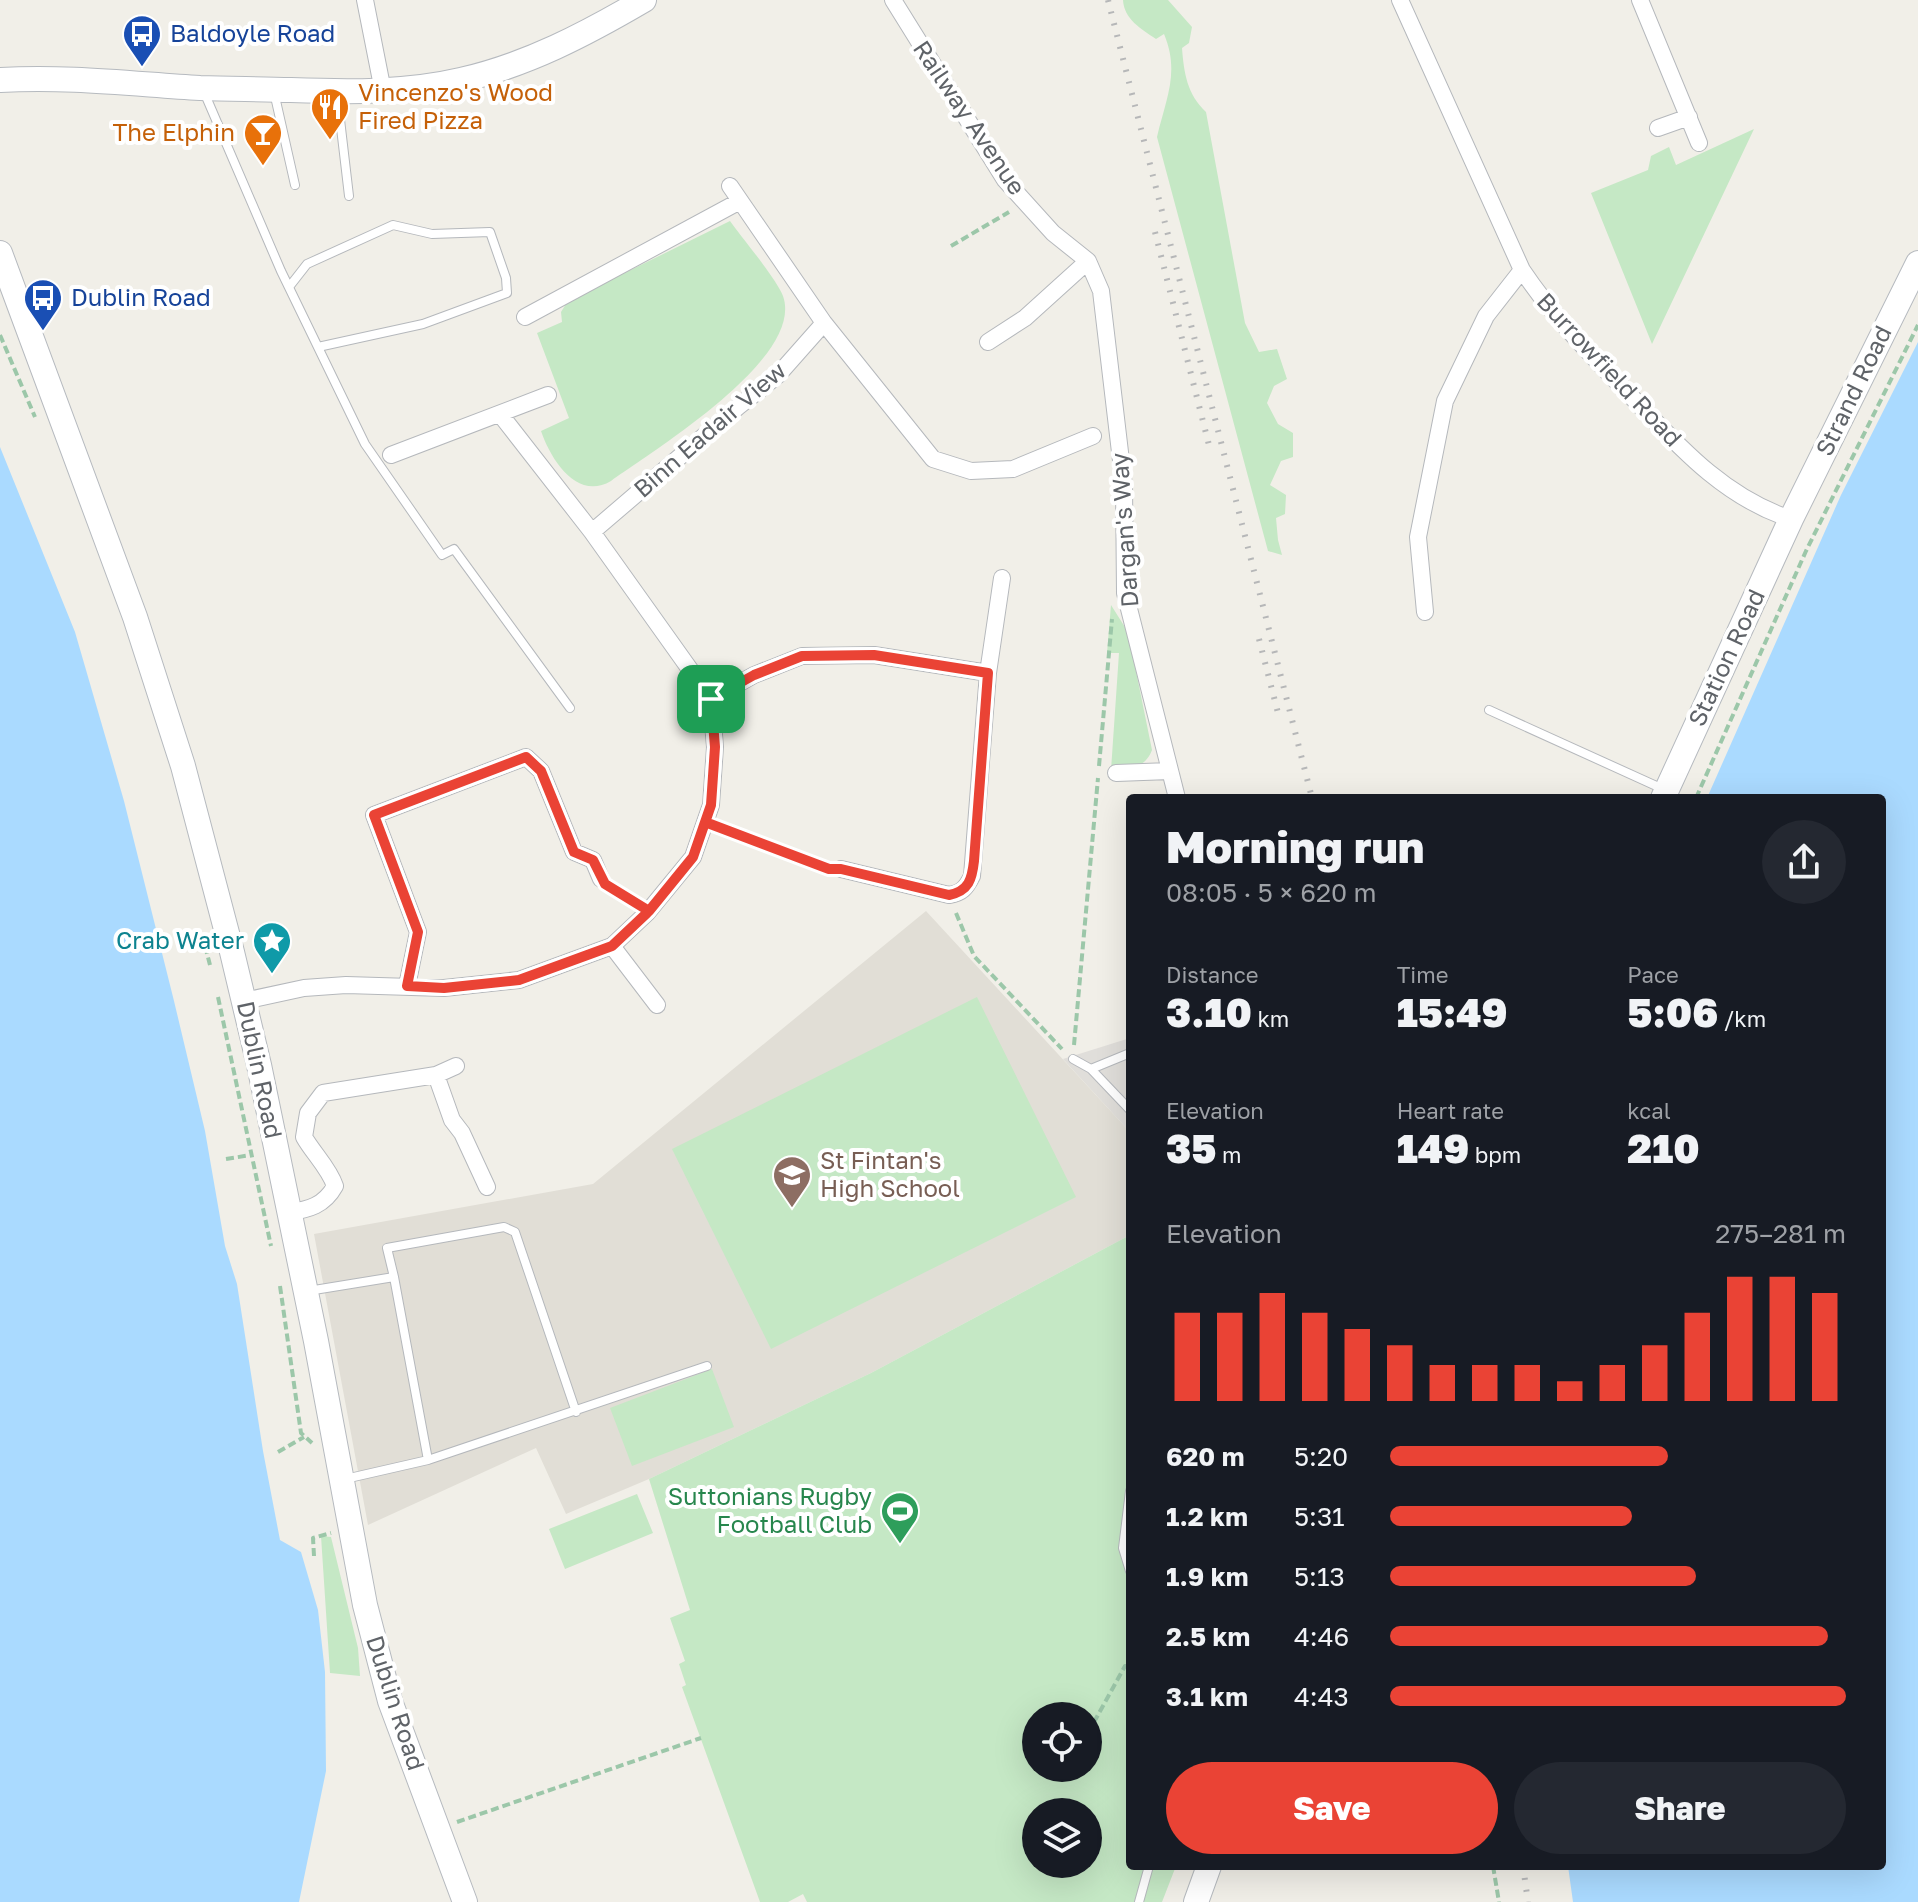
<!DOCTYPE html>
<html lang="en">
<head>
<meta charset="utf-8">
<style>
  body { margin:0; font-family:"Golos Text",sans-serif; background:#242831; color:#f1f3f6; height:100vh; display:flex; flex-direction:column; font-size:30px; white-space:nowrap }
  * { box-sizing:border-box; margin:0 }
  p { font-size:26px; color:#9ea1a6 }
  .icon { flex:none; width:44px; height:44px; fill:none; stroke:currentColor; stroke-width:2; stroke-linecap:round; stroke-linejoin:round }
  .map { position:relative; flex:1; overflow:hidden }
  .side { position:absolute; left:1126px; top:794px; width:760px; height:1076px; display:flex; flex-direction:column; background:#171b24; border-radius:8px; box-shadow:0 8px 32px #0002 }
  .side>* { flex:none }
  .buttons { position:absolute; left:1022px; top:1702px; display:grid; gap:16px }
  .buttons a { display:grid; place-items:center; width:80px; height:80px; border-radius:50%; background:#171b24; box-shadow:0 8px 32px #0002; font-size:40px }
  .pin { position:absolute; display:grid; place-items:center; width:68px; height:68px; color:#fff; margin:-34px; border-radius:16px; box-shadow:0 4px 12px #0006 }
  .round { display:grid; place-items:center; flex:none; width:84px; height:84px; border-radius:42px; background:#242831 }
  .summary { display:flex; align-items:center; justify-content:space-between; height:136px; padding:0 40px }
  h1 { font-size:44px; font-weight:800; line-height:60px }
  .metrics { display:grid; grid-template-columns:repeat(3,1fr); gap:12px; height:136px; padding:8px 40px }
  .metrics div { display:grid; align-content:center }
  .metrics b { font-size:40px; font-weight:800 }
  .metrics small { font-size:22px; font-weight:400 }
  .metrics p { font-size:22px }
  .chart { height:224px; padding:16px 40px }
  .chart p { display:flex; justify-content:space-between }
  .chart svg { width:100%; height:144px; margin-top:8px; stroke:#ea4335; stroke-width:6 }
  .primary-button { display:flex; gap:16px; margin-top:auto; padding:16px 40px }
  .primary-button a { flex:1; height:92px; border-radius:48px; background:#ea4335; color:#fff; font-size:32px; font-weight:800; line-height:92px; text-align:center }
  .primary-button a+a { background:#242831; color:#f1f3f6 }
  ul { padding:0 40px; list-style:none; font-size:26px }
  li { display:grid; grid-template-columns:128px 96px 1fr; align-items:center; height:60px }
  li i { height:20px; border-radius:10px; background:#ea4335 }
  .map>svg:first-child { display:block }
</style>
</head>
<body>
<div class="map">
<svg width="1918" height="1902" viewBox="0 0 1918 1902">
  <rect width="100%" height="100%" fill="#f1efe8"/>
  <path fill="#e0deda" d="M1130,1038V1132L1063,1059Z"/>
  <path fill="#e1ded6" d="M926,911L1130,1132V1235L871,1373L649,1479L566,1514L536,1448L368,1525L314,1234L593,1184Z"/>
  <path fill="#c5e8c5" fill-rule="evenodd" d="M1123,0H1168L1192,27L1189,43L1182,48C1184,73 1187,94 1206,112L1245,323L1259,352L1277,349L1287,379L1274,386L1267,403L1278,424L1293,433V457L1281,461L1270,485L1286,495L1285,514L1276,518L1278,540L1282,555L1268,551L1157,137C1166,99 1180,72 1164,34L1156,39C1141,29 1124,19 1123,0Z
    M1754,129L1652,344L1591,193L1648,170L1651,156L1669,147L1676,165Z
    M730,221C742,238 776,278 783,296C805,358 654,450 611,481C577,501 551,460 541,431L569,418L537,333L562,322L561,312L566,304L576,297Z
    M1111,605L1128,632L1152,750C1145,769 1129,768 1111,770L1119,653H1107Z
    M977,997L1076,1197L771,1349L672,1149Z
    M1130,1235V1866H1176L1162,1902H807L803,1894L788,1902H760L682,1687L686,1685L679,1664L685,1661L670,1618L690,1610L649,1479L871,1373ZM1036,1716H1088V1768H1036ZM1036,1812H1088V1864H1036Z
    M712,1369L734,1427L632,1466L610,1408Z
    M637,1494L653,1533L565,1569L549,1529Z
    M321,1536L331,1537L358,1648L360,1676L330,1673Z"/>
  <path fill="#aadaff" d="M1918,342V1902H1573L1568,1866H1882V798H1707L1841,495Z
    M0,447L75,632L124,801L174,1001L205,1131L225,1246L237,1284L263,1451L280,1540L301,1552L318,1610L325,1672L326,1771L299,1902H0Z"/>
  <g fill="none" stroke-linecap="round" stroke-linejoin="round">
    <defs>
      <path id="service" d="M204,92L281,271L365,444L442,555L454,549L570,708
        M274,92L295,185
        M337,94L349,196
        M289,287L307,264L393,225L432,234L490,232L506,278L507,293L423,324L318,347
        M1489,710L1663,789
        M1073,1059L1091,1069L1130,1110
        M1091,1069L1130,1053
        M394,1277L387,1248L504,1227L515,1232L576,1412
        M308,1291L394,1277L428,1460L345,1479
        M428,1460L707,1366
        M1130,1491L1123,1548L1130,1571
        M1139,1902L1149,1866"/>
      <path id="minor" d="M365,0L383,91
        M893,0L1005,180L1053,233L1088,261L1101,291L1124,486L1125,593L1177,798
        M1400,0L1522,270C1552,315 1589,353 1627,392C1675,442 1722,497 1791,519
        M1640,0L1699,143
        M1658,128L1689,117
        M730,186L824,323L933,459L971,471L1013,469L1093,436
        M525,317L740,201
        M988,342L1025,318L1088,261
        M391,455L548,395
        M592,532L739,406L778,375L824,323
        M1425,612L1418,537L1445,401L1486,316L1522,270
        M711,699L754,675L802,656L874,655L988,673
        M1116,773L1170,771
        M841,869L949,895C962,893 966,888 972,876L988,673L1002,578
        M612,946L657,1005
        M407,986L418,932L374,815L526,757L541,771L574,852L593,860L601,879
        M244,1001L304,988L346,985L444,988L519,980L612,946L647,913L693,857L711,805L715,747L711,699L592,532L500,414
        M436,1075L452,1120L462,1133L487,1187
        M288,1213C309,1209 324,1206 335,1186C329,1168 313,1153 304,1137L308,1113L323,1093L436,1075L456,1066"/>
      <path id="secondary" d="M0,80C67,76 133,84 200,88C231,89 261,89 291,90C347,92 406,93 461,80C527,65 586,34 644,0
        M0,253L135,617L183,766L232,952L259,1065L316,1341L365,1605L390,1701L465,1902
        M1663,798L1791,519L1918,263
        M1196,1902L1209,1866"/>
    </defs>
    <use href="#service" stroke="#b5b8bc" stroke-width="10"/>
    <use href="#minor" stroke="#b5b8bc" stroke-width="18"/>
    <use href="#secondary" stroke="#b6babf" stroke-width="26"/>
    <path stroke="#9cc7a9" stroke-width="4" stroke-dasharray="8 4" stroke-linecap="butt" d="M951,246L1009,212
      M0,335L35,417
      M1099,766L1112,619
      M1696,798L1806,551L1918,325
      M723,829L823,867
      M615,890L636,901
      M956,913L974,956L1062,1049
      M205,946L210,965
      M218,997L271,1246
      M1074,1045L1098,778
      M226,1159L251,1155
      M280,1286L301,1433L312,1443
      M278,1452L304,1437
      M314,1556L313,1538L331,1533
      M1088,1733L1125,1666L1130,1667
      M457,1822L701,1738
      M1493,1866L1499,1902"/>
    <use href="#service" stroke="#fff" stroke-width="8"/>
    <use href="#minor" stroke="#fff" stroke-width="16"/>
    <use href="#secondary" stroke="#fff" stroke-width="24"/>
    <path stroke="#b6b7b8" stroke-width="6" stroke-dasharray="2 10" stroke-linecap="butt" d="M1108,0L1312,798
      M1155,232L1211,453
      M1259,639L1278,713
      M1523,1866L1528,1902"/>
  </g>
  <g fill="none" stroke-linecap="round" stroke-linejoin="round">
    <defs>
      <path id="route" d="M711,699L715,747L711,805L693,857L649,911L647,913L612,946L519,980L444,988L407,986L418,932L374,815L526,757L541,771L574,852L593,860L605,884L649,911L693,857L705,822L829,869H841L949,895C969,891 972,879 974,861L988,673L874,655L802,656L754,675L711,699"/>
    </defs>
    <use href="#route" stroke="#fff" stroke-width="16"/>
    <use href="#route" stroke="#ea4335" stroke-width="10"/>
  </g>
  <defs>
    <symbol id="bus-pin" viewBox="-11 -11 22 30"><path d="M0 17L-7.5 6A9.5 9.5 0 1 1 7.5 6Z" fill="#1a4fb4" stroke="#fff"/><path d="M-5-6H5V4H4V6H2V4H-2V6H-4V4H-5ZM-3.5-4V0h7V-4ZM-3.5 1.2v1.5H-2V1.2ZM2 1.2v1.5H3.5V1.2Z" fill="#fff"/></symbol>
    <symbol id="restaurant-pin" viewBox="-11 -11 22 30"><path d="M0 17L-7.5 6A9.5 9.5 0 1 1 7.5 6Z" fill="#e8710a" stroke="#fff"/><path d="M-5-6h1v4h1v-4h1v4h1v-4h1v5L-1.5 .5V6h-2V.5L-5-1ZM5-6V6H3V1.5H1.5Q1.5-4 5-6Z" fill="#fff"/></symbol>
    <symbol id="bar-pin" viewBox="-11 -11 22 30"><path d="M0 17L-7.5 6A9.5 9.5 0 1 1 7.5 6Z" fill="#e8710a" stroke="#fff"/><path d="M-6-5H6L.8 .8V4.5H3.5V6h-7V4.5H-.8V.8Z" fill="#fff"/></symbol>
    <symbol id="sight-pin" viewBox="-11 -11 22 30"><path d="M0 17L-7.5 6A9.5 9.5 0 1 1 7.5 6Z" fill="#0f9aa8" stroke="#fff"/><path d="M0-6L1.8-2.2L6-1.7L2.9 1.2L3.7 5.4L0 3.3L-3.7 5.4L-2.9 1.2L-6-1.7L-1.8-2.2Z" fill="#fff"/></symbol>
    <symbol id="school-pin" viewBox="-11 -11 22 30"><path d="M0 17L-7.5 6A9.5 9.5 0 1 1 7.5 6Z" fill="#8d6e63" stroke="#fff"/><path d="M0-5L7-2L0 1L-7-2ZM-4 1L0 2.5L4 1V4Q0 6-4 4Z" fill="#fff"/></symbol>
    <symbol id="stadium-pin" viewBox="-11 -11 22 30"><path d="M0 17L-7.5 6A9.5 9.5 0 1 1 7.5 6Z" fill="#2e9e5b" stroke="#fff"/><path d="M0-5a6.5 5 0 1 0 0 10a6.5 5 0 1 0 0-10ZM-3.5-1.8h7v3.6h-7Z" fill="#fff"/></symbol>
  </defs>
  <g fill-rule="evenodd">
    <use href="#bus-pin" x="120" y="12" width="44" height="60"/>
    <use href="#restaurant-pin" x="308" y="85" width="44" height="60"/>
    <use href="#bar-pin" x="241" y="111" width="44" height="60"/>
    <use href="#bus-pin" x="21" y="276" width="44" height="60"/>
    <use href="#sight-pin" x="250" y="919" width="44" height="60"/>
    <use href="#school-pin" x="770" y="1153" width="44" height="60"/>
    <use href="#stadium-pin" x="878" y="1489" width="44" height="60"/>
  </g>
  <g text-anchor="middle" stroke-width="8" stroke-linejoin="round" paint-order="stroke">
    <g font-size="24" fill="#164399" stroke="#fff" text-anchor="start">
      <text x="170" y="42">Baldoyle Road</text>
      <text x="71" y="306">Dublin Road</text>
    </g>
    <g font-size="24" fill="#c56008" stroke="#fff" text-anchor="start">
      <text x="358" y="101">Vincenzo's Wood<tspan x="358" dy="28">Fired Pizza</tspan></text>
      <text x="235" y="141" text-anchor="end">The Elphin</text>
    </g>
    <g font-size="24" fill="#5f6368" stroke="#fff">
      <text transform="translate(969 118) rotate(56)" y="8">Railway Avenue</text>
      <text transform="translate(1609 370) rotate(47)" y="8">Burrowfield Road</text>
      <text transform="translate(1854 391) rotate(-64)" y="8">Strand Road</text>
      <text transform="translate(710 430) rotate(-41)" y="8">Binn Eadair View</text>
      <text transform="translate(1125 530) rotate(-94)" y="8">Dargan's Way</text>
      <text transform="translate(1727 658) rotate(-65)" y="8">Station Road</text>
      <text transform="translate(259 1070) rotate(78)" y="8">Dublin Road</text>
      <text transform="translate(395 1703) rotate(72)" y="8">Dublin Road</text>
    </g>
    <g font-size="24" fill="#0d838f" stroke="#fff" text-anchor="end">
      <text x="244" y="949">Crab Water</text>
    </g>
    <g font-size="24" fill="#785e54" stroke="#fff" text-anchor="start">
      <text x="820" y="1169">St Fintan's<tspan x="820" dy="28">High School</tspan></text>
    </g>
    <g font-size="24" fill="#27864d" stroke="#fff" text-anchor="end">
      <text x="872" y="1505">Suttonians Rugby<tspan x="872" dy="28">Football Club</tspan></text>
    </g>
  </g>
</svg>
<div class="buttons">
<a><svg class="icon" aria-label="locate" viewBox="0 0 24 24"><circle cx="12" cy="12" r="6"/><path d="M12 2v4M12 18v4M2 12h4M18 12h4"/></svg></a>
<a><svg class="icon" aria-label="layers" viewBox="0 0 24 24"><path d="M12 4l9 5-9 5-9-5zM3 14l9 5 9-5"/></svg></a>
</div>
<div class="pin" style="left:711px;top:699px;background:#1e9e55"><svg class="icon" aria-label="arrive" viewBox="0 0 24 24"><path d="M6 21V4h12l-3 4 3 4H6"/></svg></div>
<section class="side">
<div class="summary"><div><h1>Morning run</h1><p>08:05 · 5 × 620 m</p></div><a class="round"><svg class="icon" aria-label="share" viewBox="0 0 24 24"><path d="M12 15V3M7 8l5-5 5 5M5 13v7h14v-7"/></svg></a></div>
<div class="metrics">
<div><p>Distance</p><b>3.10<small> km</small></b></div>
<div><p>Time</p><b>15:49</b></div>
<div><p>Pace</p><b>5:06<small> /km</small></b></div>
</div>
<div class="metrics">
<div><p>Elevation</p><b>35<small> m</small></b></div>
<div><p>Heart rate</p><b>149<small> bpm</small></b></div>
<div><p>kcal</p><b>210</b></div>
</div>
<div class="chart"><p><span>Elevation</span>275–281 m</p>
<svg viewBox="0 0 160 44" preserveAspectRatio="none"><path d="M5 44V17M15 44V17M25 44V11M35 44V17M45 44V22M55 44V27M65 44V33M75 44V33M85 44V33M95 44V38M105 44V33M115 44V27M125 44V17M135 44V6M145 44V6M155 44V11"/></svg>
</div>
<ul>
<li><b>620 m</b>5:20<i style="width:61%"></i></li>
<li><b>1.2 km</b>5:31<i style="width:53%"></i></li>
<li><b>1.9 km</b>5:13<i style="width:67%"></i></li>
<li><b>2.5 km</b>4:46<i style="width:96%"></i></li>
<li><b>3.1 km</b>4:43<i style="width:100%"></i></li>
</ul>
<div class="primary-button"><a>Save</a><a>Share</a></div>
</section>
</div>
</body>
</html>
